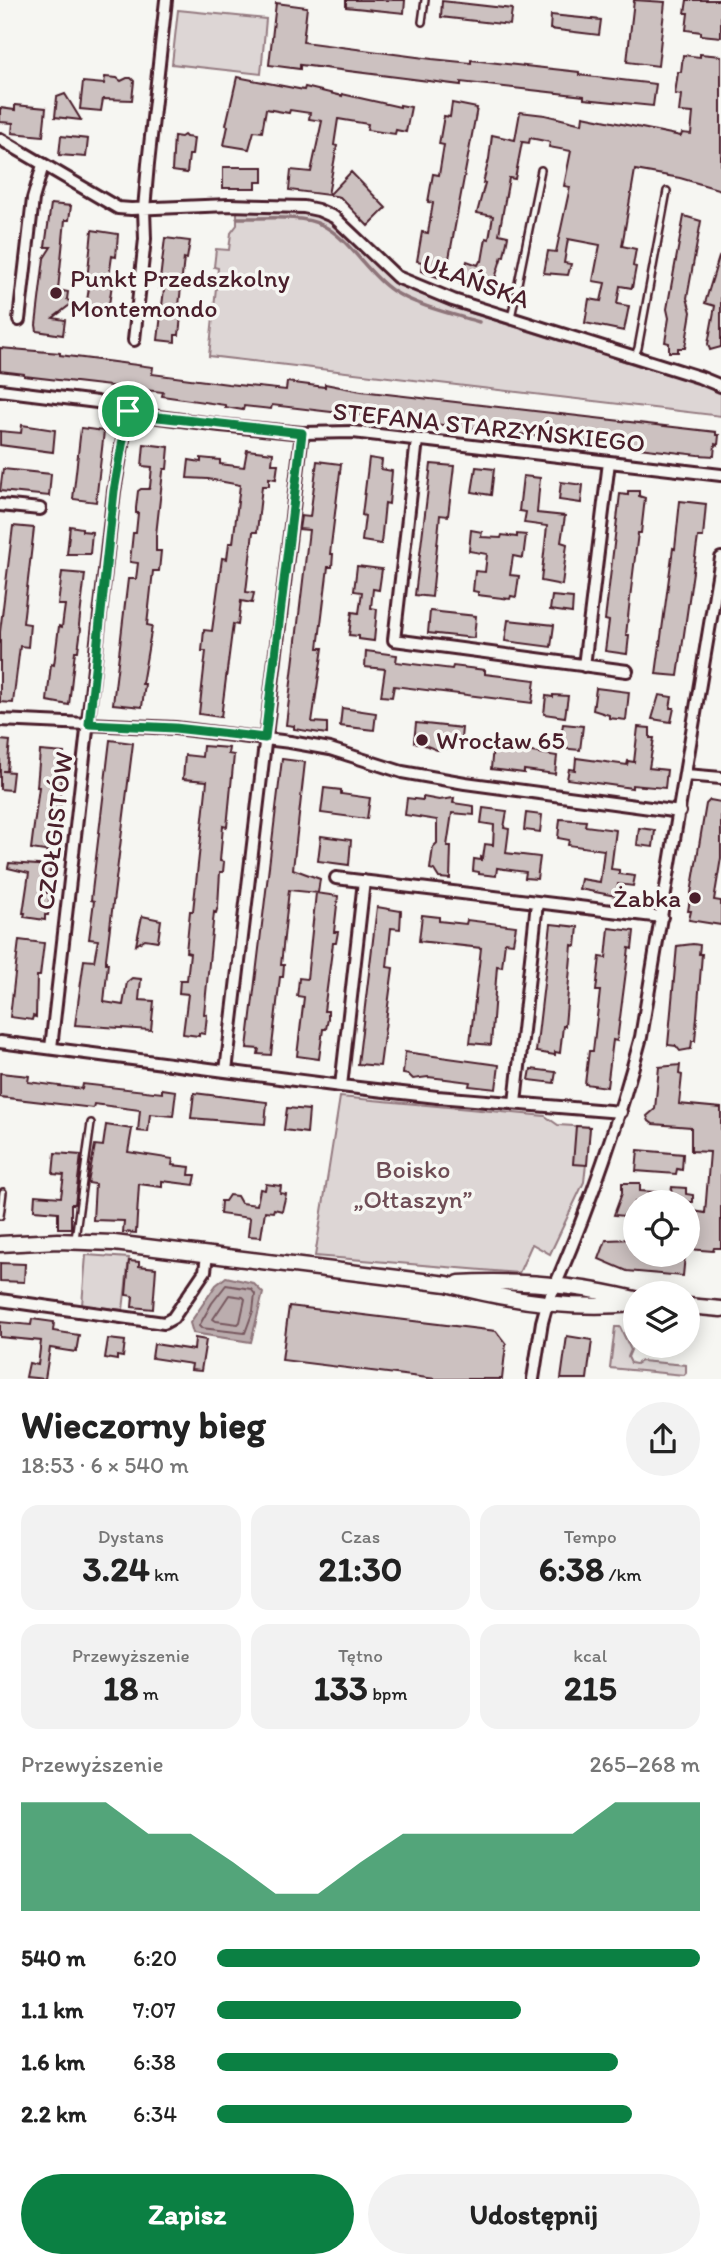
<!DOCTYPE html>
<html lang="pl">
<head>
<meta charset="utf-8">
<style>
  body { margin:0; font-family:Itim,sans-serif; background:#f2f2f2; color:#222; height:100vh; display:flex; flex-direction:column; font-size:26px; white-space:nowrap }
  * { box-sizing:border-box; margin:0 }
  p { font-size:23px; color:#767676 }
  .icon { flex:none; width:38px; height:38px; fill:none; stroke:currentColor; stroke-width:2; stroke-linecap:round; stroke-linejoin:round }
  .map { position:relative; height:1379px; overflow:hidden }
  .sheet { display:flex; flex-direction:column; background:#fff; flex:1 }
  .sheet>* { flex:none }
  .tools { position:absolute; left:623px; top:1190px; display:grid; gap:14px }
  .tools a { display:grid; place-items:center; width:77px; height:77px; border-radius:50%; background:#fff; box-shadow:0 4px 18px #0003; font-size:35px }
  .pin { position:absolute; display:grid; place-items:center; width:60px; height:60px; color:#fff; margin:-30px; border:4px solid #fff; border-radius:50%; box-shadow:0 2px 7px #0007 }
  .round { display:grid; place-items:center; flex:none; width:74px; height:74px; border-radius:37px; background:#f2f2f2 }
  .headline { display:flex; align-items:center; justify-content:space-between; height:119px; padding:0 21px }
  h1 { font-size:38px; font-weight:700; line-height:52px }
  .stats { display:grid; grid-template-columns:repeat(3,1fr); gap:10px; height:119px; padding:7px 21px }
  .stats div { display:grid; align-content:center; border-radius:18px; background:#f2f2f2; text-align:center }
  .stats b { font-size:35px; font-weight:700 }
  .stats small { font-size:19px; font-weight:400 }
  .stats p { font-size:19px }
  .chart { height:196px; padding:14px 21px }
  .chart p { display:flex; justify-content:space-between }
  .chart svg { width:100%; height:126px; margin-top:7px; fill:#0b8043; opacity:.7 }
  .action { display:flex; gap:14px; margin-top:auto; padding:14px 21px }
  .action a { flex:1; height:80px; border-radius:42px; background:#0b8043; color:#fff; font-size:28px; font-weight:700; line-height:80px; text-align:center }
  .action a+a { background:#f2f2f2; color:#222 }
  ul { padding:0 21px; list-style:none; font-size:23px }
  li { display:grid; grid-template-columns:112px 84px 1fr; align-items:center; height:52px }
  li i { height:18px; border-radius:9px; background:#0b8043 }
  .map>svg:first-child { display:block }
</style>
</head>
<body>
<div class="map">
<svg width="721" height="1379" viewBox="0 0 721 1379">
  <rect width="100%" height="100%" fill="#f6f6f2"/>
  <filter id="ink" filterUnits="userSpaceOnUse"><feTurbulence type="fractalNoise" baseFrequency=".0143" numOctaves="2"/><feDisplacementMap in="SourceGraphic" scale="14" xChannelSelector="R" yChannelSelector="G"/><feConvolveMatrix kernelMatrix="1 2 1 2 8 2 1 2 1" color-interpolation-filters="sRGB"/></filter>
  <g filter="url(#ink)">
    <path fill="#ddd6d5" stroke="#947a80" stroke-width="2" d="M178,10L266,19L261,74L172,64Z
      M237,212C263,212 294,208 319,217C344,226 370,259 389,278L406,288L455,308L646,368L696,382L721,391V416L209,356L218,268L214,267L216,249L229,250L231,233L237,225Z
      M340,1097L545,1116L558,1125L590,1127L584,1182L550,1254L532,1244L519,1273L315,1256Z
      M86,1255L129,1258L123,1310L82,1305Z
      M615,1327H620L631,1350L628,1357L631,1363L636,1364L641,1361L686,1365V1373L684,1375L610,1368Z"/>
    <path fill="#bbadae" stroke="#8e747a" stroke-width="2" d="M226,1277L253,1283L263,1293L251,1342L193,1333L190,1323L216,1285Z"/>
    <g fill="none" stroke-linecap="round" stroke-linejoin="round">
      <path stroke="#77585f" stroke-width="2" d="M226,1285L251,1289L255,1294L253,1311L245,1333L201,1328L199,1326L212,1303Z
        M229,1295L243,1297L245,1299L240,1322L238,1324L216,1321L213,1319Z"/>
      <path stroke="#8e747a" stroke-width="3.5" d="M237,218C261,219 301,214 322,225C351,240 366,273 393,291C417,306 452,314 479,322"/>
    </g>
    <path fill="#ccc1c0" stroke="#4a1f2b" stroke-width="2" d="M346,0H405L404,13L346,7Z
      M634,0L665,2L658,66L627,62Z
      M687,0H721V37L701,35V32L686,30L688,13H685Z
      M442,1L512,9L510,25L441,17Z
      M276,3L307,7L303,42L432,59L471,63V60L562,70L579,72V75L656,84L653,106L584,99V96L461,82V85L300,65V69L269,65Z
      M551,15L601,20L599,35L550,29Z
      M700,54L721,56V190L680,178L635,170L622,246L636,249L633,266L636,267L632,288L620,286L617,304L629,306L624,331L585,323L589,299L601,301L605,283L593,281L600,245L568,239L564,263L571,264L568,275L544,273L548,251L556,252L570,187L564,186L571,151L549,147L550,142L530,138L529,143L522,142L515,179L509,178L499,234L508,236L504,256H502L492,288L473,282L472,288L460,284L467,261L478,265L480,261H482L486,238L489,239L493,216L477,213L485,183H483L489,159L492,135L515,140L520,112L545,115L582,124L583,116L681,136L682,133L691,134L693,113L679,112L681,95L675,94L678,72H681L683,55L700,57Z
      M105,77L117,78L121,81L127,78H131L134,81L132,100L103,99L101,111L80,109L83,82L104,84Z
      M237,77L304,90L305,87L342,96V94L400,107V105L411,107L406,132L396,130L395,134L367,130L368,124L338,119L334,145L337,146L328,195L289,190L291,170L311,172L322,121L309,119L310,113L290,110L289,113L266,109L262,132L254,131L249,149L224,145L228,126L226,125Z
      M65,94L70,102L81,120L55,117L57,97Z
      M452,103L477,108L445,280L421,271L422,262L417,261L422,232L428,233L433,203L428,202L433,174L439,175L444,145L439,144L444,116L450,117Z
      M15,105L46,108L43,136L12,133L13,123L0,122V108L15,110Z
      M184,135L186,137L194,138L192,155H189L187,173L172,171L174,136L181,137Z
      M61,136L88,139L86,157L59,155Z
      M223,167H263V182H256V188H223Z
      M351,172L386,208L368,226L340,197L329,195Z
      M51,204L71,206L69,220H65L58,290L68,292L67,299L71,304L53,318L65,320L63,335L37,331L36,325L44,258L51,247H45Z
      M684,216L701,221L687,298L691,312L685,348H678V352H669V343L665,342L669,318L667,309Z
      M92,230L118,234L116,257L112,256L109,277H113L108,312L105,311L104,316L85,314L90,281H87Z
      M165,238L190,241L187,259L184,258L179,306H182L179,335H175V342L158,340L164,289L159,288Z
      M719,257L721,258V347L710,350L708,344L715,306L705,303Z
      M0,348L60,353V355L153,367L152,374L228,384L286,390L287,382L325,387V384L361,391L716,432V435H719L718,445L715,444L714,456L698,455L272,405L271,409L244,406L243,410L225,407V405L162,396L163,392L24,376V374L0,371Z
      M22,425L55,430L53,452L0,445V431L21,433Z
      M81,428L104,431L96,502L73,499Z
      M144,444L169,447L167,469H164L163,472L156,535V551H161L159,571H153L147,625L152,626L142,684H145L142,707L113,704L128,579H136L138,563L130,562L133,533H136L138,513H136V508L138,491L141,489H149L150,487L152,467L142,466Z
      M247,450L273,453L272,464H278L276,479L269,478V486H262L257,532H253L246,592L254,593L252,603L241,601L238,625L233,624L221,717L199,714L206,651H202L204,630L212,631L222,558L227,559L229,543H233L240,485L208,479L187,478L189,460L201,462V458L220,460V464L244,467Z
      M369,458L382,460L381,469L392,471L389,504L385,503L381,544L362,541L365,516L362,515Z
      M317,461L341,464L330,554H333L332,567H328L318,648H323L312,722L327,723V734L294,729V726L286,725L309,530L299,529L301,516L310,517Z
      M431,464L454,466L448,516L440,515L432,597L415,595Z
      M476,467L494,469L491,495L472,492Z
      M3,469L51,474L49,496L0,491Z
      M523,476L540,478L537,513L565,516L561,542L567,544L562,585L541,581L547,526L524,523L526,512L519,511Z
      M561,482L583,485L581,503L559,500Z
      M628,491H639V496L645,498L641,533H638L631,590L626,635H629L627,654L605,651L609,621L605,620L620,494L628,495Z
      M680,501L706,504L703,537H698L678,676L656,674L673,548L675,549Z
      M13,526L34,528L23,623L30,624L28,647L20,646L13,703L0,702V632Z
      M70,526L82,528V531L92,532L90,554H67Z
      M471,530L482,532L481,537L501,538L502,535L517,537V534L526,535L523,558L513,556L510,575L519,576L516,597L511,596L510,599L478,595V592L473,591L475,571L485,572L487,554L469,551Z
      M357,566L382,569L379,590L373,589L371,608L377,609L374,641L359,639V636L349,635L352,612L359,613L362,592L354,591Z
      M62,572L85,574L79,625L81,629L78,651H75L69,705L47,701L51,664L54,665L59,626L62,627L65,605H58Z
      M552,596L573,598L572,613L550,610Z
      M430,611L476,616L474,638L428,633Z
      M508,620L554,625L551,647L505,641Z
      M366,651L397,655L396,662L452,669L453,666L485,670V674L535,680L532,703L394,686L392,697L381,696L385,669L365,667Z
      M596,688L629,692L626,720L609,718V715L593,710Z
      M553,695L568,696L565,717L544,714L546,696L553,697Z
      M659,695L672,697L670,708H674L671,722L652,719Z
      M342,708L376,713L374,730L340,726Z
      M416,723L462,728L460,748L451,747L437,750L422,744L414,742Z
      M563,724L583,726L580,750L559,748Z
      M638,727L650,728V738H654L649,768L667,770L665,788L632,785V788L567,779L569,769L575,770L576,758L627,765L628,761L634,762Z
      M0,740L10,741L7,771H3L13,772L11,790L0,789Z
      M110,740L133,743L106,959V963H108L104,1002L123,1005L127,982L132,978L141,979L139,1000L154,1001L151,1030L75,1025L84,960L94,961L98,940L89,939L94,901L91,900Z
      M203,746L229,748L228,754L234,755L227,827L223,826L220,861L224,862L223,872H220L218,906L216,913L214,912L204,1014L207,1015L205,1034L199,1033V1036L183,1034L188,994L179,993L180,980H187L190,953L186,952L190,911H193L207,781L183,779L185,755L202,757Z
      M493,746L557,756L555,774L524,770V773L491,769Z
      M40,751L64,753L59,804H61L52,852L31,849L39,787H37Z
      M282,759L305,762L293,869L320,879L318,893L289,890L281,965H284L283,977H280L271,1055L258,1054L259,1049L247,1048Z
      M324,788L341,790V794L370,798L367,819L321,813Z
      M423,797L439,800L454,798L453,803L474,806V815L452,813L447,846H451L450,879L439,878L434,870L430,869L433,847L437,843V820L405,815L407,798L423,800Z
      M710,800L721,802V858L714,900L721,901V925L689,920L691,911H688L706,804Z
      M483,808L507,811L504,828L509,829L506,853L540,857L537,879L525,878L526,872L497,868L496,876L479,874V872L473,871L474,859L481,860V857L483,858L485,844L493,845L494,825L481,823Z
      M526,813L542,815L540,832L524,830Z
      M560,819L586,821L585,826L616,830L611,869L619,870V874L635,876L633,886L618,884L616,896L579,889L581,879L600,882L604,850L568,845L569,840L558,838Z
      M639,828L655,830L653,847L637,845Z
      M321,836L351,840L349,865L318,861Z
      M9,863L51,866L47,893H50L48,915H45V920L24,917L25,913H23L29,873L8,868Z
      M316,893L338,896L334,932H338L336,943H333L324,1011H328V1019L326,1029H323L319,1059L297,1056L304,997L297,996L298,989L299,978L307,979Z
      M377,907L401,911L400,929L391,928L387,967L393,968L380,1066L358,1064Z
      M422,915L439,917V921L466,924L467,920L516,926L513,943L505,942L502,967L497,966L491,1045L470,1043L481,948L419,941Z
      M142,916L161,920L158,941L145,939L136,945Z
      M551,924L578,927L576,946L572,945L565,1026H563L560,1053L555,1052V1055L536,1052Z
      M609,928L634,931L632,949L629,948L617,1041L613,1040L607,1087L585,1084L589,1051H593L600,991H596L600,957L606,958Z
      M19,940L44,943L40,976H37L36,1017L33,1016L32,1020L10,1017Z
      M693,944L700,945L699,954H702L695,1041H692L691,1049L680,1051L676,1046L668,1045L677,946Z
      M405,1052L499,1065L496,1089L469,1086L470,1082L446,1079L428,1077L413,1079L409,1075L403,1074Z
      M680,1065L679,1074L682,1075L679,1104L721,1108V1248H714L713,1251L688,1249V1210L705,1213L710,1152L691,1151V1127L653,1124L649,1121L647,1116L655,1109L659,1067Z
      M531,1069L556,1072L554,1083L529,1080Z
      M0,1073L29,1076L28,1082L82,1089L83,1084L162,1093V1089L176,1091L173,1116L150,1114L148,1132L138,1131L140,1110L94,1104L93,1108L0,1097Z
      M194,1093L267,1102L265,1124L191,1118Z
      M287,1108L309,1110L307,1133L284,1130Z
      M106,1125L132,1129L128,1152L173,1159L172,1165L190,1167L189,1175H196L194,1185L162,1181V1187L139,1184L136,1233L123,1232L124,1221L93,1220L95,1184L88,1183L95,1145L103,1146Z
      M576,1126L590,1127L587,1165L573,1164Z
      M638,1150L683,1154L682,1170L677,1169L676,1174L636,1171Z
      M55,1153L81,1155L75,1204H71V1228H58V1212L34,1210L35,1195L61,1197L64,1175L53,1174Z
      M622,1183H640V1191L671,1193L672,1187L686,1188V1194L693,1195V1202H635V1217L614,1215L622,1193Z
      M266,1184L281,1186L280,1193L286,1194L282,1211L274,1209L273,1212L265,1211L261,1237L248,1236L250,1218L220,1214L221,1201H225L229,1195L237,1196L241,1203L257,1205L260,1189L265,1190Z
      M635,1239V1255H685L683,1276L627,1271L599,1259L606,1240Z
      M129,1261L139,1262V1266L156,1268L153,1309L132,1307L133,1296L126,1295Z
      M0,1263L25,1264L24,1282L0,1281Z
      M289,1306L496,1331L506,1344L502,1379H436L282,1360Z
      M32,1319L54,1322L53,1331L79,1335L76,1352L50,1348L45,1379L26,1377L29,1363L38,1365L41,1341L0,1337V1322L31,1325Z
      M567,1336L592,1340L587,1379H561Z
      M195,1338L206,1340L201,1371L191,1370L192,1364L152,1358L154,1344L194,1350Z
      M108,1339L125,1341L123,1357L117,1356V1360L105,1358Z"/>
    <g fill="none" stroke-linecap="round" stroke-linejoin="round">
      <defs>
        <path id="service" d="M422,22L425,0
          M511,318L541,170
          M634,358L638,348L667,191
          M0,1216L3,1192
          M75,1239L91,1123"/>
        <path id="minor" d="M0,139L118,208L131,209L229,205L304,207L318,210L334,217L397,277L453,300L699,377L721,386
          M19,320L33,199L43,165
          M134,340L145,239L144,209L148,164L166,0
          M0,390L97,402L158,417L220,425L302,433L353,432L721,475
          M417,440L394,640L627,671
          M0,505L40,509
          M584,666L609,462
          M0,720L175,728L290,742L330,749L402,772L465,783L680,812
          M686,775L721,778
          M336,878L662,917
          M0,1042L341,1086L437,1097L621,1112
          M51,1048L114,491L128,411
          M226,1071L302,433
          M341,1086L364,881
          M515,1103L537,903
          M0,1300L164,1323L173,1318L205,1271L207,1255
          M533,1379L542,1322L547,1304C586,1217 617,1128 641,1037L721,558"/>
        <path id="tertiary" d="M0,1244L58,1241L114,1243L447,1284C509,1301 571,1310 635,1304
          M459,1283C517,1280 579,1285 635,1299
          M688,1306L721,1309"/>
      </defs>
      <use href="#service" stroke="#4a1f2b" stroke-width="10"/>
      <use href="#minor" stroke="#4a1f2b" stroke-width="16"/>
      <use href="#tertiary" stroke="#4a1f2b" stroke-width="19"/>
      <use href="#service" stroke="#f6f6f2" stroke-width="5"/>
      <use href="#minor" stroke="#f6f6f2" stroke-width="10"/>
      <use href="#tertiary" stroke="#f6f6f2" stroke-width="14"/>
    </g>
  </g>
  <g fill="none" stroke-linecap="round" stroke-linejoin="round" filter="url(#ink)">
    <defs>
      <path id="route" d="M128,411L158,417L302,433L265,738L175,728L89,724L114,491Z"/>
    </defs>
    <use href="#route" stroke="#fff" stroke-width="14"/>
    <use href="#route" stroke="#0b8043" stroke-width="9"/>
  </g>
  <g fill="#4a1f2b" stroke="#f6f6f2" stroke-width="2.5">
    <circle cx="56" cy="293" r="7"/>
    <circle cx="422" cy="740" r="7"/>
    <circle cx="695" cy="898" r="7"/>
  </g>
  <g text-anchor="middle" stroke-width="7" stroke-linejoin="round" paint-order="stroke">
    <g font-size="26" fill="#4a1f2b" stroke="#f6f6f2" text-anchor="start">
      <text x="70" y="287">Punkt Przedszkolny<tspan x="70" dy="30">Montemondo</tspan></text>
      <text x="436" y="749">Wrocław 65</text>
      <text x="681" y="907" text-anchor="end">Żabka</text>
    </g>
    <g font-size="26" fill="#4a1f2b" stroke="#f6f6f2">
      <text transform="translate(476 281) rotate(20)" y="9">UŁAŃSKA</text>
      <text transform="translate(489 427) rotate(6)" y="9">STEFANA STARZYŃSKIEGO</text>
      <text transform="translate(54 831) rotate(-83)" y="9">CZOŁGISTÓW</text>
    </g>
    <g font-size="26" fill="#6f4d56" stroke="#f6f6f2">
      <text x="413" y="1178">Boisko<tspan x="413" dy="30">„Ołtaszyn”</tspan></text>
    </g>
  </g>
</svg>
<div class="tools">
<a><svg class="icon" aria-label="locate" viewBox="0 0 24 24"><circle cx="12" cy="12" r="6"/><path d="M12 2v4M12 18v4M2 12h4M18 12h4"/></svg></a>
<a><svg class="icon" aria-label="layers" viewBox="0 0 24 24"><path d="M12 4l9 5-9 5-9-5zM3 14l9 5 9-5"/></svg></a>
</div>
<div class="pin" style="left:128px;top:411px;background:#1e9e55"><svg class="icon" aria-label="arrive" viewBox="0 0 24 24"><path d="M6 21V4h12l-3 4 3 4H6"/></svg></div>
</div>
<section class="sheet">
<div class="headline"><div><h1>Wieczorny bieg</h1><p>18:53 · 6 × 540 m</p></div><a class="round"><svg class="icon" aria-label="share" viewBox="0 0 24 24"><path d="M12 15V3M7 8l5-5 5 5M5 13v7h14v-7"/></svg></a></div>
<div class="stats">
<div><p>Dystans</p><b>3.24<small> km</small></b></div>
<div><p>Czas</p><b>21:30</b></div>
<div><p>Tempo</p><b>6:38<small> /km</small></b></div>
</div>
<div class="stats">
<div><p>Przewyższenie</p><b>18<small> m</small></b></div>
<div><p>Tętno</p><b>133<small> bpm</small></b></div>
<div><p>kcal</p><b>215</b></div>
</div>
<div class="chart"><p><span>Przewyższenie</span>265–268 m</p>
<svg viewBox="0 0 160 44" preserveAspectRatio="none"><path d="M0 44V6L10 6L20 6L30 17L40 17L50 27L60 38L70 38L80 27L90 17L100 17L110 17L120 17L130 17L140 6L150 6L160 6V44z"/></svg>
</div>
<ul>
<li><b>540 m</b>6:20<i style="width:100%"></i></li>
<li><b>1.1 km</b>7:07<i style="width:63%"></i></li>
<li><b>1.6 km</b>6:38<i style="width:83%"></i></li>
<li><b>2.2 km</b>6:34<i style="width:86%"></i></li>
</ul>
<div class="action"><a>Zapisz</a><a>Udostępnij</a></div>
</section>
</body>
</html>
